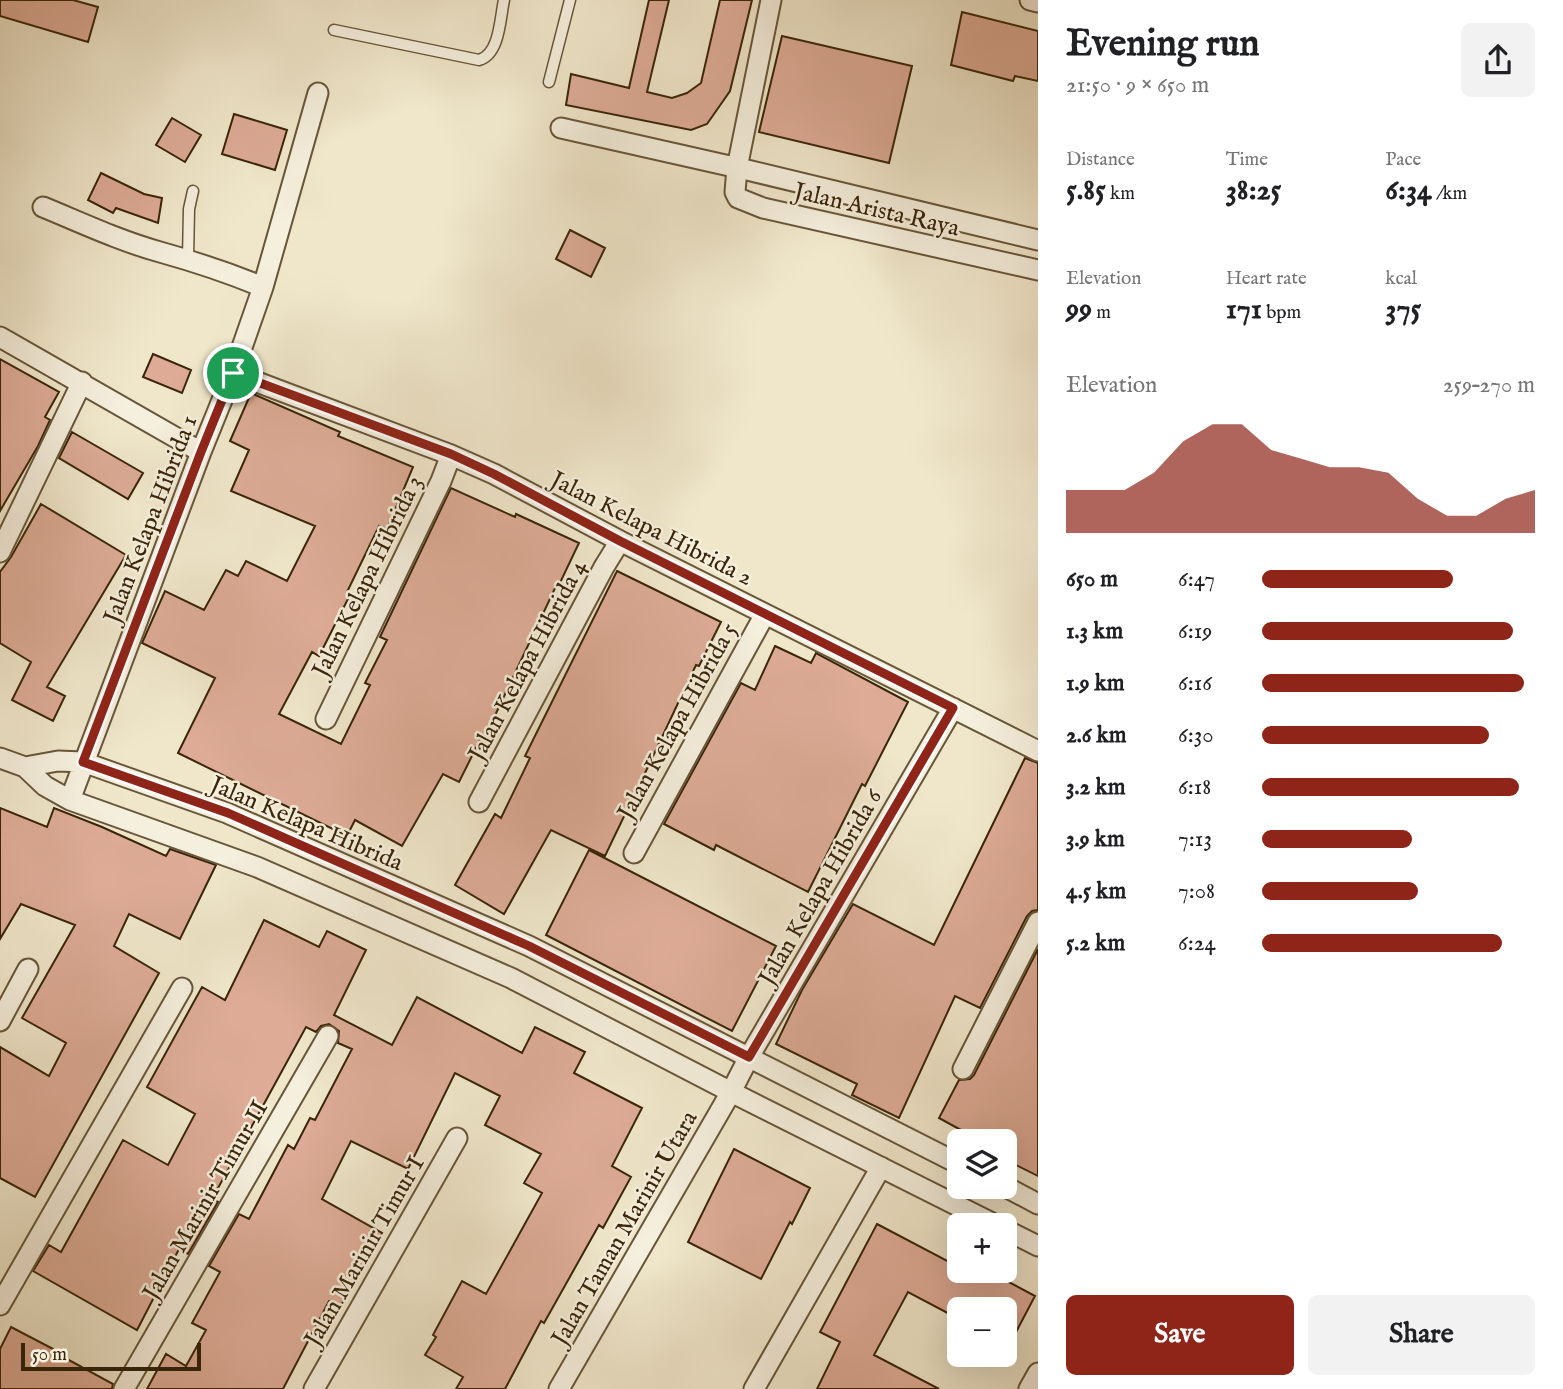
<!DOCTYPE html>
<html lang="en">
<head>
<meta charset="utf-8">
<style>
  body { margin:0; font-family:"IM FELL English",serif; background:#f2f2f2; color:#202124; height:100vh; display:flex; flex-direction:column; font-size:26px; white-space:nowrap }
  * { box-sizing:border-box; margin:0 }
  p { font-size:23px; color:#757577 }
  .icon { flex:none; width:38px; height:38px; fill:none; stroke:currentColor; stroke-width:2; stroke-linecap:round; stroke-linejoin:round }
  .map { position:relative; flex:1; overflow:hidden }
  .details { display:flex; flex-direction:column; background:#fff; width:525px }
  .details>* { flex:none }
  .fabs { position:absolute; left:947px; top:1129px; display:grid; gap:14px }
  .fabs a { display:grid; place-items:center; width:70px; height:70px; border-radius:10px; background:#fff; box-shadow:0 7px 28px #0002; font-size:35px }
  .scale { position:absolute; left:21px; bottom:18px; width:180px; box-sizing:border-box; padding-left:7px; border:4px solid #392508; border-top:0; font-size:19px; line-height:24px; white-space:nowrap; color:#392508; -webkit-text-stroke:5px #f5efdd; paint-order:stroke }
  .pin { position:absolute; display:grid; place-items:center; width:60px; height:60px; color:#fff; margin:-30px; border:4px solid #fff; border-radius:50%; box-shadow:0 2px 7px #0007 }
  .round { display:grid; place-items:center; flex:none; width:74px; height:74px; border-radius:10px; background:#f2f2f2 }
  .summary { display:flex; align-items:center; justify-content:space-between; height:119px; padding:0 28px }
  h1 { font-size:38px; font-weight:700; line-height:52px }
  .figures { display:grid; grid-template-columns:repeat(3,1fr); gap:10px; height:119px; padding:7px 28px }
  .figures div { display:grid; align-content:center }
  .figures b { font-size:30px; font-weight:700 }
  .figures small { font-size:19px; font-weight:400 }
  .figures p { font-size:19px }
  .chart { height:196px; padding:14px 28px }
  .chart p { display:flex; justify-content:space-between }
  .chart svg { width:100%; height:126px; margin-top:7px; fill:#8f2418; opacity:.7 }
  .action { display:flex; gap:14px; margin-top:auto; padding:14px 28px }
  .action a { flex:1; height:80px; border-radius:10px; background:#8f2418; color:#fff; font-size:28px; font-weight:700; line-height:80px; text-align:center }
  .action a+a { background:#f2f2f2; color:#202124 }
  ul { padding:0 28px; list-style:none; font-size:23px }
  li { display:grid; grid-template-columns:112px 84px 1fr; align-items:center; height:52px }
  li i { height:18px; border-radius:9px; background:#8f2418 }
  main { display:flex; flex:1; min-height:0 }
  .map>svg:first-child { display:block }
</style>
</head>
<body>
<main>
<div class="map">
<svg width="1038" height="1389" viewBox="0 0 1038 1389">
  <rect width="100%" height="100%" fill="#f0e7cb"/>
  <filter id="stains"><feTurbulence type="fractalNoise" baseFrequency=".00286" numOctaves="4"/><feColorMatrix values="0 0 0 0 .2 0 0 0 0 .09 0 0 0 0 .02 0 0 0 .5 -.17"/></filter>
  <radialGradient id="worn" r=".72"><stop offset=".6" stop-color="#630" stop-opacity="0"/><stop offset="1" stop-color="#630" stop-opacity=".3"/></radialGradient>
  <path fill="#ddab96" stroke="#392508" stroke-width="2" d="M0,0H73L98,7L88,42L0,16Z
    M649,0H669L647,92L672,98L687,93L701,83L720,0H752L730,91L707,124L691,130L566,105L571,74L629,88Z
    M962,12L1038,31V81L1015,76L1013,81L951,65Z
    M782,36L912,66L889,163L759,132Z
    M234,114L287,130L275,170L222,154Z
    M172,118L201,135L185,162L156,145Z
    M101,173L144,194L162,198L158,223L116,208L113,213L88,200Z
    M570,230L605,248L591,277L556,259Z
    M153,354L191,370L182,393L143,377Z
    M0,359L59,392L45,417L50,420L38,446L0,511Z
    M251,393L340,432L338,436L413,467L387,529L379,526L347,592L351,593L319,656L312,652L279,714L341,744L370,685L365,683L387,640L380,637L451,488L515,517L516,514L579,543L558,587L556,586L483,741L480,740L459,782L443,774L402,846L355,820L347,836L178,753L215,678L142,643L165,591L204,610L226,570L238,576L246,561L287,581L315,526L231,491L249,450L230,441Z
    M72,432L143,473L128,499L59,458Z
    M41,504L126,555L47,687L65,696L53,721L12,700L31,662L0,643V572L11,557Z
    M617,571L721,622L699,666L696,665L638,788L640,789L632,808L629,806L605,856L551,830L504,914L455,885L495,814L501,818L530,758L525,756Z
    M775,646L811,663L816,653L908,702L865,786L862,784L808,892L716,845L714,850L664,824L741,683L755,690Z
    M1025,758L1038,763V910L1032,911L1027,916L980,1008L955,996L899,1118L852,1095L857,1084L776,1044L802,990L853,904L934,945Z
    M0,808L47,827L54,808L102,827L166,856L170,849L216,865L180,939L129,914L114,946L159,973L35,1197L0,1178V1047L49,1076L66,1043L22,1018L75,925L21,904L0,939Z
    M589,850L776,946L732,1031L546,935Z
    M264,920L319,947L327,931L366,950L334,1015L392,1045L417,997L522,1053L535,1027L585,1052L574,1073L642,1108L612,1166L631,1177L603,1228L599,1225L544,1323L541,1321L505,1389H456L463,1377L425,1355L436,1337L433,1335L462,1281L486,1294L542,1193L524,1183L541,1154L485,1125L500,1096L455,1073L408,1169L351,1141L322,1199L382,1233L340,1307L329,1301L283,1389H147L166,1354L186,1366L206,1330L192,1323L220,1272L209,1266L239,1214L249,1219L288,1145L294,1149L310,1118L315,1120L352,1049L338,1043L339,1031L329,1024L321,1026L316,1032L306,1027L212,1199L218,1202L188,1254L179,1249L137,1330L33,1271L49,1245L61,1252L123,1140L168,1165L195,1114L147,1087L202,987L225,1000Z
    M1038,949V1176L1004,1159V1141H955L961,1130L939,1118L959,1080L970,1079L974,1075Z
    M734,1149L810,1188L792,1224L790,1222L761,1279L688,1242Z
    M877,1224L959,1267V1270H966L981,1278L986,1270L1035,1296L1004,1355V1309H959V1319L908,1292L874,1355L939,1389H817L840,1342L820,1332Z
    M11,1327L57,1351L56,1353L113,1384L112,1389H0V1349Z"/>
  <g fill="none" stroke-linecap="round" stroke-linejoin="round">
    <defs>
      <path id="service" d="M334,30L479,60C500,54 500,18 504,0
        M549,82L570,0
        M188,259L189,209L193,191"/>
      <path id="minor" d="M771,0L737,168L735,192L738,198L763,208L1038,270
        M1030,0L1038,2
        M561,128L743,169L1038,240
        M43,207C82,223 120,241 160,252C196,262 229,273 263,287
        M0,337L201,452
        M233,373L451,455L494,474L620,541L1038,751
        M0,552L82,382
        M326,719L441,481L451,455
        M0,758L25,767L45,786L70,800L257,867L511,978L731,1092L996,1225
        M25,767L58,761L83,762L227,813L529,946L959,1164
        M70,800L201,452L233,373L263,287L318,93
        M479,802L604,567L620,541
        M634,853L765,614
        M0,1021L28,969
        M963,1069L1038,922
        M1004,1186L1038,1204
        M1004,1229L1038,1246
        M0,1305L182,988
        M124,1389L328,1036
        M314,1389L457,1138
        M559,1389L731,1092L749,1057L953,708
        M754,1389L881,1167
        M1029,1389L1038,1373"/>
    </defs>
    <use href="#service" stroke="#675639" stroke-width="13"/>
    <use href="#minor" stroke="#675639" stroke-width="23"/>
    <use href="#service" stroke="#f5efdd" stroke-width="10"/>
    <use href="#minor" stroke="#f5efdd" stroke-width="19"/>
  </g>
  <g fill="none" stroke-linecap="round" stroke-linejoin="round">
    <defs>
      <path id="route" d="M233,373L451,454L494,474L620,541L953,708L749,1057L529,946L228,813L83,762L201,452Z"/>
    </defs>
    <use href="#route" stroke="#fff" stroke-width="14"/>
    <use href="#route" stroke="#8f2418" stroke-width="9"/>
  </g>
  <g text-anchor="middle" stroke-width="5" stroke-linejoin="round" paint-order="stroke">
    <g font-size="24" fill="#392508" stroke="#f5efdd">
      <text transform="translate(877 209) rotate(13)" y="8">Jalan Arista Raya</text>
      <text transform="translate(150 519) rotate(-69)" y="8">Jalan Kelapa Hibrida 1</text>
      <text transform="translate(652 528) rotate(27)" y="8">Jalan Kelapa Hibrida 2</text>
      <text transform="translate(367 576) rotate(-64)" y="8">Jalan Kelapa Hibrida 3</text>
      <text transform="translate(527 660) rotate(-62)" y="8">Jalan Kelapa Hibrida 4</text>
      <text transform="translate(677 721) rotate(-61)" y="8">Jalan Kelapa Hibrida 5</text>
      <text transform="translate(307 823) rotate(23)" y="8">Jalan Kelapa Hibrida</text>
      <text transform="translate(820 887) rotate(-60)" y="8">Jalan Kelapa Hibrida 6</text>
      <text transform="translate(205 1200) rotate(-60)" y="8">Jalan Marinir Timur II</text>
      <text transform="translate(624 1228) rotate(-60)" y="8">Jalan Taman Marinir Utara</text>
      <text transform="translate(364 1251) rotate(-60)" y="8">Jalan Marinir Timur I</text>
    </g>
  </g>
  <rect width="100%" height="100%" filter="url(#stains)"/>
  <rect width="100%" height="100%" fill="url(#worn)"/>
</svg>
<div class="fabs">
<a><svg class="icon" aria-label="layers" viewBox="0 0 24 24"><path d="M12 4l9 5-9 5-9-5zM3 14l9 5 9-5"/></svg></a>
<a>+</a>
<a>−</a>
</div>
<div class="scale">50 m</div>
<div class="pin" style="left:233px;top:373px;background:#1e9e55"><svg class="icon" aria-label="arrive" viewBox="0 0 24 24"><path d="M6 21V4h12l-3 4 3 4H6"/></svg></div>
</div>
<section class="details">
<div class="summary"><div><h1>Evening run</h1><p>21:50 · 9 × 650 m</p></div><a class="round"><svg class="icon" aria-label="share" viewBox="0 0 24 24"><path d="M12 15V3M7 8l5-5 5 5M5 13v7h14v-7"/></svg></a></div>
<div class="figures">
<div><p>Distance</p><b>5.85<small> km</small></b></div>
<div><p>Time</p><b>38:25</b></div>
<div><p>Pace</p><b>6:34<small> /km</small></b></div>
</div>
<div class="figures">
<div><p>Elevation</p><b>99<small> m</small></b></div>
<div><p>Heart rate</p><b>171<small> bpm</small></b></div>
<div><p>kcal</p><b>375</b></div>
</div>
<div class="chart"><p><span>Elevation</span>259–270 m</p>
<svg viewBox="0 0 160 44" preserveAspectRatio="none"><path d="M0 44V29L10 29L20 29L30 23L40 12L50 6L60 6L70 15L80 18L90 21L100 21L110 23L120 32L130 38L140 38L150 32L160 29V44z"/></svg>
</div>
<ul>
<li><b>650 m</b>6:47<i style="width:70%"></i></li>
<li><b>1.3 km</b>6:19<i style="width:92%"></i></li>
<li><b>1.9 km</b>6:16<i style="width:96%"></i></li>
<li><b>2.6 km</b>6:30<i style="width:83%"></i></li>
<li><b>3.2 km</b>6:18<i style="width:94%"></i></li>
<li><b>3.9 km</b>7:13<i style="width:55%"></i></li>
<li><b>4.5 km</b>7:08<i style="width:57%"></i></li>
<li><b>5.2 km</b>6:24<i style="width:88%"></i></li>
</ul>
<div class="action"><a>Save</a><a>Share</a></div>
</section>
</main>
</body>
</html>
